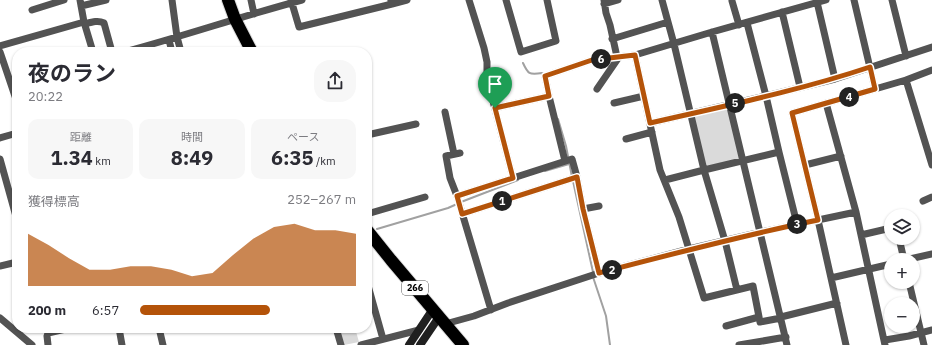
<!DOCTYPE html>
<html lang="ja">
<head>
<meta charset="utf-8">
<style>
  body { margin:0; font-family:"IBM Plex Sans","Noto Sans JP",sans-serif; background:#f7f7f7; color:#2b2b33; height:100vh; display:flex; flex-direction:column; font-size:15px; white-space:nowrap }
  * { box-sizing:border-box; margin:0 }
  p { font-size:13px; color:#7c7c81 }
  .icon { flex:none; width:22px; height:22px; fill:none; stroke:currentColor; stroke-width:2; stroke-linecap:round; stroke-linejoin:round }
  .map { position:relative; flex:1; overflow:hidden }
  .side { position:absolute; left:12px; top:47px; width:360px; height:286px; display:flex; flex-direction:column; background:#fff; border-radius:16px; box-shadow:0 1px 3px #0004 }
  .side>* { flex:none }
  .fabs { position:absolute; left:884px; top:209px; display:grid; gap:8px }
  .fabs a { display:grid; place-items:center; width:36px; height:36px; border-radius:50%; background:#fff; box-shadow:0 1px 3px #0004; font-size:20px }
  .pin { position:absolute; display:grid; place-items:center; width:34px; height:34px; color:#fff; margin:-41px -17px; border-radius:50% 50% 50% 0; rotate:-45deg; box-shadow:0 0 4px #0007 }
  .pin .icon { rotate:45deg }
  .km { position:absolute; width:20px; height:20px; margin:-10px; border-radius:50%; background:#222; color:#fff; font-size:11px; line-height:20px; text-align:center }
  .round { display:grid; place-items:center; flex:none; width:42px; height:42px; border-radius:16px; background:#f7f7f7 }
  .headline { display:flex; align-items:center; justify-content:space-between; height:68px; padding:0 16px }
  h1 { font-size:22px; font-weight:700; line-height:30px }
  .figures { display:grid; grid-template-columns:repeat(3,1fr); gap:6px; height:68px; padding:4px 16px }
  .figures div { display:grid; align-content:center; border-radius:10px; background:#f7f7f7; text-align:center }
  .figures b { font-size:20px; font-weight:700 }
  .figures small { font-size:11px; font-weight:400 }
  .figures p { font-size:11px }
  .chart { height:112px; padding:8px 16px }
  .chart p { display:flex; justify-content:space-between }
  .chart svg { width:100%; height:72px; margin-top:4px; fill:#b45309; opacity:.7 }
  ul { padding:0 16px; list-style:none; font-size:13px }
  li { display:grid; grid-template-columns:64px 48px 1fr; align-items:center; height:30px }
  li i { height:10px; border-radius:5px; background:#b45309 }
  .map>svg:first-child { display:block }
</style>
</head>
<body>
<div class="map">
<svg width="932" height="345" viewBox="0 0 932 345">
  <rect width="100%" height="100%" fill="#fff"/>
  <path fill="#dadada" d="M728,108L740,160L705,168L692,115Z
    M339,328H355L359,342L344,345Z"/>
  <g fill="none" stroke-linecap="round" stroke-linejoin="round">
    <path stroke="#a1a1a1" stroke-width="2" d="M523,63C528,74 529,75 542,73L545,75
      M558,119L566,146L572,177
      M545,171L569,164
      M573,181L593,272
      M461,202L518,180
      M377,229L448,208L457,204
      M593,277L606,316L610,345"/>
    <defs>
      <path id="highway" d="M228,0L235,19L252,52
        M367,230L391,260L463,345"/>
    </defs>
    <use href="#highway" stroke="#dbdbdb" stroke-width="14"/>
    <path stroke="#535353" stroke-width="7" d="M80,0L84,22L93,52
      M172,0L177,37L181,52
      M251,0L254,14
      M291,0L299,27L392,4
      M469,0L484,48L487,62V78L513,178
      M506,0L521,52L556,41L547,0
      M604,0L606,13L610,25L617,57
      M662,0L674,44L704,170L779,152L766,96L835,79L932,47
      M854,0L875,89L906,80
      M892,0L906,56
      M391,1L392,4L407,0
      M732,1L739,25
      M817,2L835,79
      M604,4L618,0
      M81,6L106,0
      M32,10L64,0
      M782,12L800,87
      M85,24C92,22 98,20 104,23L112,52
      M712,32L787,345
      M612,39L668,22
      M169,40L172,52
      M0,46L84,22
      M0,52L17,102
      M124,52C184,36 242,16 302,0
      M932,70L906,80L932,165
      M597,89L619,57
      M549,96L545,76L592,60L635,55
      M614,103L644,96
      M826,103L856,212L885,345
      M495,108L549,96L565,161
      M445,112L454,154
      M650,123L766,96L747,23
      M367,135L416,124
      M0,138L17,133
      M626,139L652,132
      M779,152L797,224
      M0,159L17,220
      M805,165L841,156
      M665,180L704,170L725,241L737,290
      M457,196L450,178L446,156L460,153
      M923,201L932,197
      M583,209L599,206
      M367,214L425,197
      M462,214L577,177L583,209L599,273
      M861,235L891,228
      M899,238L904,260
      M905,260L932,254
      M0,266L17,262
      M831,278L891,264
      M367,282L383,339
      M909,282L924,345
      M491,310L457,196L572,159L577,177
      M781,317L837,303
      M0,318L32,345
      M781,318L760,322L753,286L704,298L679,217L660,170L635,55L712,32L826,0
      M445,324L474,316L508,303L599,273L689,249L761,232L856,212
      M726,326L759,317
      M119,328L122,345
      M159,328L163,345
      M336,328L341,345
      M885,340L909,336L932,330
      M48,345L47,336L48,333L70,328
      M361,345L419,330
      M739,345L786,337
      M846,345L818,220L792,113L875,89"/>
    <path stroke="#202020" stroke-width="8" d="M409,345L433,309
      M420,345L439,317"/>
    <use href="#highway" stroke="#000" stroke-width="12"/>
  </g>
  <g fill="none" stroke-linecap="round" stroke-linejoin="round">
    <defs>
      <path id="route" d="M635,55L650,123C724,106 798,91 870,67L875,89L792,113L818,220C744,235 672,254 599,273L583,209L577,177L462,214L457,196L513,178L495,108L549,96L545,76L592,60Z"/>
    </defs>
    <use href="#route" stroke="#fff" stroke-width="8"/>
    <use href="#route" stroke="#b45309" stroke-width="5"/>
  </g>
  <g text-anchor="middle" stroke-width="3" stroke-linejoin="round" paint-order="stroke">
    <rect fill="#fff" stroke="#4c4c4c" stroke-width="1" x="402" y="281" width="26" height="14" rx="3"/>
    <g font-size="9" font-weight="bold" fill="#000">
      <text x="415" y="291">266</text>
    </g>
  </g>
</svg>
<div class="fabs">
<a><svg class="icon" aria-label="layers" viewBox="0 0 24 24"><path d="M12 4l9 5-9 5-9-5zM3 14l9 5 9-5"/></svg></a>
<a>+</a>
<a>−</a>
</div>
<div class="pin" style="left:495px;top:108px;background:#1e9e55"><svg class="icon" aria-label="arrive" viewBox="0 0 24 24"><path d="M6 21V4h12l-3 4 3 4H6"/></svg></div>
<b class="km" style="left:502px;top:201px">1</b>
<b class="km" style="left:612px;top:270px">2</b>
<b class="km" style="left:797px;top:224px">3</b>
<b class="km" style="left:849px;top:97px">4</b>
<b class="km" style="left:735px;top:103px">5</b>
<b class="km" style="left:601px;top:59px">6</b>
<section class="side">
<div class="headline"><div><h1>夜のラン</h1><p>20:22</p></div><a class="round"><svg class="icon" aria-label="share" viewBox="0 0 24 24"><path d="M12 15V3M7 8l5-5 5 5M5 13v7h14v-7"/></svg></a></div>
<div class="figures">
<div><p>距離</p><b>1.34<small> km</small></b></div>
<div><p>時間</p><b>8:49</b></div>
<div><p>ペース</p><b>6:35<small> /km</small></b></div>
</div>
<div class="chart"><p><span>獲得標高</span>252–267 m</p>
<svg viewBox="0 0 160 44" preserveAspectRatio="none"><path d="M0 44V12L10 19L20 27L30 34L40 34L50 32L60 32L70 34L80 38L90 36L100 25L110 15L120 8L130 6L140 10L150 10L160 12V44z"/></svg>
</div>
<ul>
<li><b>200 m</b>6:57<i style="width:60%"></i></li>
</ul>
</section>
</div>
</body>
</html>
